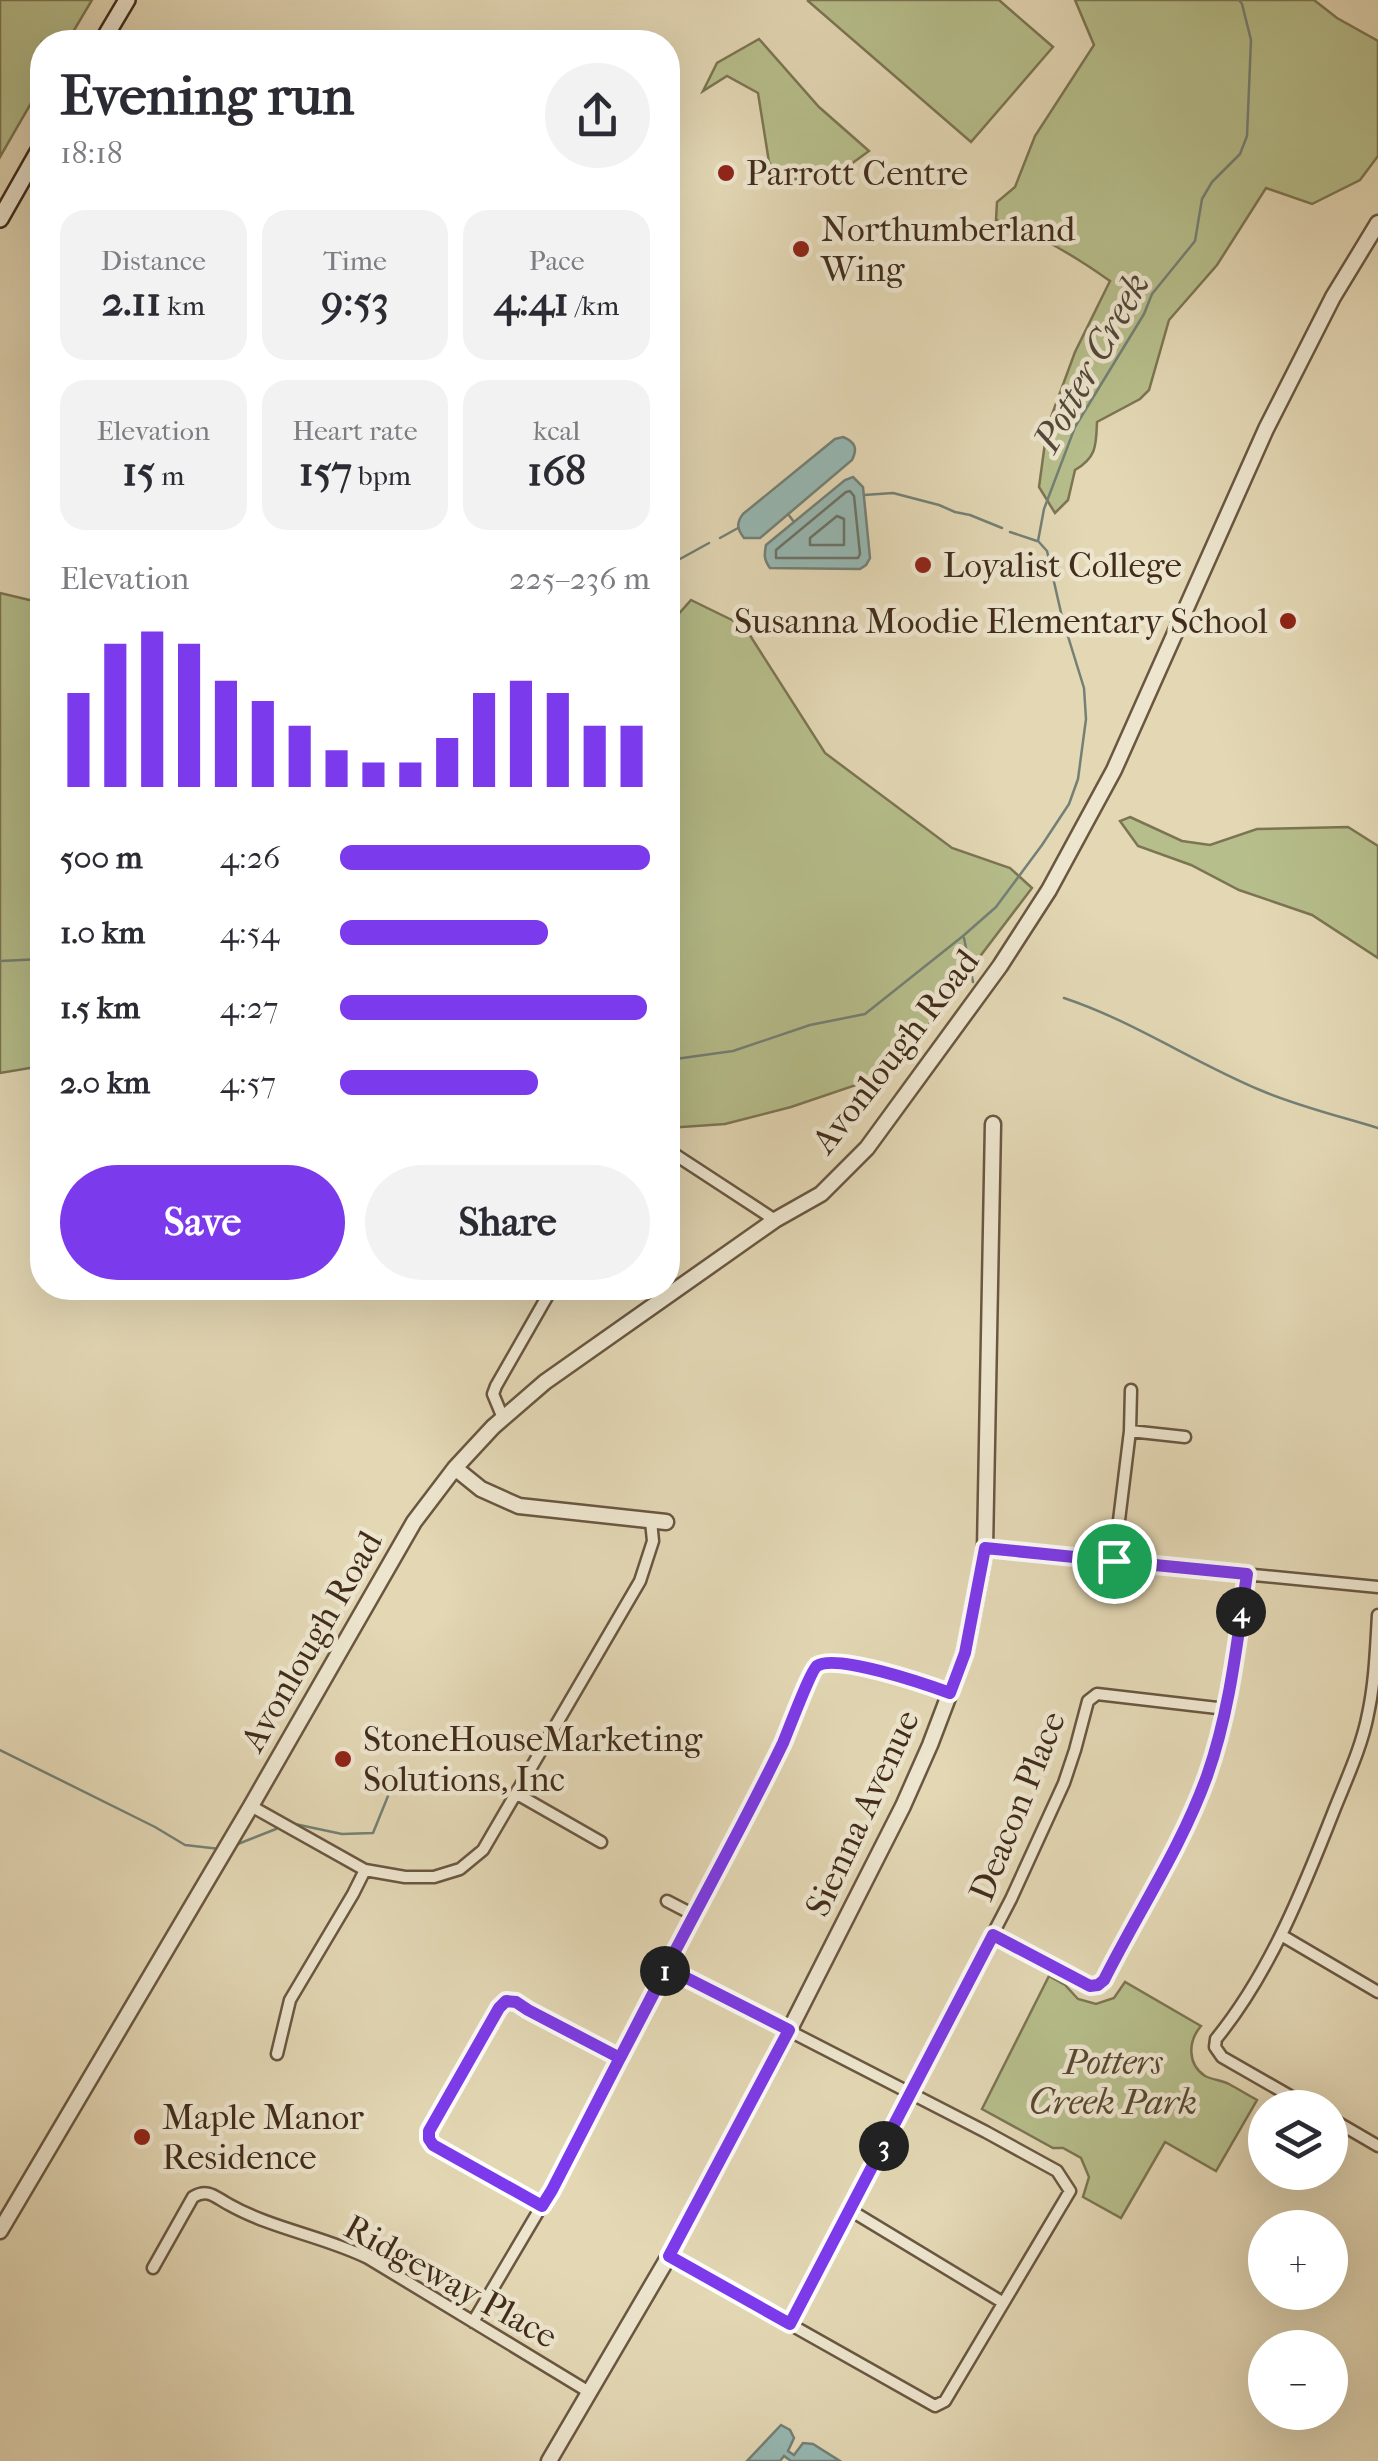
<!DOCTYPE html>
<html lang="en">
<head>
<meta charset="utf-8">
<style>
  body { margin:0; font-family:"IM FELL French Canon",serif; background:#f2f2f3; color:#2b2b33; height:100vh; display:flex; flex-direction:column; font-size:38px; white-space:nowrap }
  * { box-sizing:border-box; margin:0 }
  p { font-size:32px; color:#7c7c81 }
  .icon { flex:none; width:55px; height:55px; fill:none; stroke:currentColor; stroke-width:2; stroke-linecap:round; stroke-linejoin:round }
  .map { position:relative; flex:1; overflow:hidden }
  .details { position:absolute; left:30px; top:30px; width:650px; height:1270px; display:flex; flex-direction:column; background:#fff; border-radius:40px; box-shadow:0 10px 40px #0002 }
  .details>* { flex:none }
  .controls { position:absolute; left:1248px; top:2090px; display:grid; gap:20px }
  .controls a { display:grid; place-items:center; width:100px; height:100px; border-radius:50%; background:#fff; box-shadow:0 10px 40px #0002; font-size:50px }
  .pin { position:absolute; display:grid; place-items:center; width:85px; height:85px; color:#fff; margin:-42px; border:5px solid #fff; border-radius:50%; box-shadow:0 2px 10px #0007 }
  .km { position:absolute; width:50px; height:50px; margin:-25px; border-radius:50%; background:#222; color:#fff; font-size:28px; line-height:50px; text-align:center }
  .round { display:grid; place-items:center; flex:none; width:105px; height:105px; border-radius:52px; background:#f2f2f3 }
  .head { display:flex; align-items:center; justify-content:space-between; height:170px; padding:0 30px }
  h1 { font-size:55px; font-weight:800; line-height:75px }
  .metrics { display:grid; grid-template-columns:repeat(3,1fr); gap:15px; height:170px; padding:10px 30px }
  .metrics div { display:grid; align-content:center; border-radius:25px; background:#f2f2f3; text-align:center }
  .metrics b { font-size:42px; font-weight:800 }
  .metrics small { font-size:28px; font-weight:400 }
  .metrics p { font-size:28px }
  .chart { height:280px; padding:20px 30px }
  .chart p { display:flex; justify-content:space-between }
  .chart svg { width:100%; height:180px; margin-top:10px; stroke:#7c3aed; stroke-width:6 }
  .action { display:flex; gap:20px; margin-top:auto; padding:20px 30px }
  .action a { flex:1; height:115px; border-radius:60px; background:#7c3aed; color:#fff; font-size:40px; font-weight:800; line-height:115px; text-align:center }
  .action a+a { background:#f2f2f3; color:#2b2b33 }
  ul { padding:0 30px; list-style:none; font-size:32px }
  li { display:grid; grid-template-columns:160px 120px 1fr; align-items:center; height:75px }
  li i { height:25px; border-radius:12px; background:#7c3aed }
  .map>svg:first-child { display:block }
</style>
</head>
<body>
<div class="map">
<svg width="1378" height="2461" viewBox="0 0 1378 2461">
  <rect width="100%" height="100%" fill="#e3d7b4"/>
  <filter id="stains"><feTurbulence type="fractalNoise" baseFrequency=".002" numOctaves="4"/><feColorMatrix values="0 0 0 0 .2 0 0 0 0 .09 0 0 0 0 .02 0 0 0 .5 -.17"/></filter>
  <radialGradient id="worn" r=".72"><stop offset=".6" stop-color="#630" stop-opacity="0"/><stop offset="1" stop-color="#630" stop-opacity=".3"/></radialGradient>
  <path fill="#b6be8b" stroke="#7c7553" stroke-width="2.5" d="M0,0H92L67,42H42V84L0,157Z
    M809,0H999L1053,47L971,142L808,1Z
    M1075,0H1314L1337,18L1378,41V156L1360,180L1312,204L1266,188L1217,265L1169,320L1149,390L1140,399L1097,422C1096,445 1097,457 1075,470L1068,500L1055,513L1039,487L1047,428L1075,352L1110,281C1075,256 1037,233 996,220L997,202L1015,187L1035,136L1094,45Z
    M759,39L819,107L869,151L836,175L780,181L769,162L758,93L727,76L703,91L717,63Z
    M0,593L42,603V1066L0,1073Z
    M691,600L744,626L825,753L952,848L1010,868L1032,888L915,1042L868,1081L791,1107L725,1124L668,1128V626Z
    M1130,817L1182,841L1210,845L1257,829L1348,827L1378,846V958L1312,915L1239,890L1191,865L1138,846L1120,821Z
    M1049,1976L1065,1985L1078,1999L1096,2004L1114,1998L1125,1982L1201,2026C1188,2041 1187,2064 1205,2076C1213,2080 1221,2080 1229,2084C1238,2089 1248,2095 1257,2100L1216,2171L1165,2142L1121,2218L1083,2197L1089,2177L1081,2158L1063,2148H1053L982,2109Z"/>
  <path fill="#96b8b3" stroke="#748076" stroke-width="2.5" d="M843,437C855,442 858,448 852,460L760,538H744C737,529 736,523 743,514L835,439Z
    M853,477L863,487L870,558L866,565L860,569L770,568C764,560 764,555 766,545L845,480Z
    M781,2425L790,2430L794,2438L788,2451L794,2455L803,2443L813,2444L840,2461H791L784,2456L780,2461H747Z"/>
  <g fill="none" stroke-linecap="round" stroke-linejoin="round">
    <path stroke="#6c7267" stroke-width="2.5" d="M850,491L854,496L860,554L858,558H776V550L846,492Z
      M837,516L844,519V545H810V538Z"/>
    <path stroke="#748076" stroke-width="2.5" d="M864,495L893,493L939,505L955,512L970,515L1002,528
      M788,514L794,522
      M1010,532L1037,541
      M720,538L738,528
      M668,561L680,559L709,543
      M964,938L973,982
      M0,961L42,959
      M1064,998C1133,1021 1193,1062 1260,1090C1297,1106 1339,1116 1378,1128
      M668,1060L733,1051L810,1025L865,1014L963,936L996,907L1042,845L1069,804L1078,779L1086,719L1084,688L1062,617L1047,551L1038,541L1044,509L1075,427L1144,314L1152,294L1195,241L1202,199L1212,182L1240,154L1247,136L1251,40L1242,4L1239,0
      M0,1750L155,1827L185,1845L220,1849
      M290,1823L342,1834L373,1833L388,1796
      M238,1844L276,1829"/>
    <defs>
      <path id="minor" d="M668,1150L775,1220
        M503,1418L493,1394L496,1386L552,1288
        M1130,1431L1185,1437
        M985,1549L1378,1587
        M1114,1561L1130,1431L1131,1390
        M517,1794L601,1842
        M251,1806L365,1870L405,1877H434L460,1869L483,1850L640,1581L653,1541L651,1521
        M667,1901L694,1915
        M993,1935L1090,1985H1098L1103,1980C1139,1913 1181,1848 1207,1776C1230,1711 1237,1642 1247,1574
        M1281,1935L1378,1992
        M667,1968L986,2132L1057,2171L1070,2191L945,2401L935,2406L669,2256
        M277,2054L290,2000L353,1894L365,1870
        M1311,2108L1222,2057L1215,2047L1216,2039C1270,1973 1304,1887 1335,1808C1347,1778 1362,1746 1368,1714C1375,1682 1376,1648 1378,1615
        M1330,2118L1378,2146
        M541,2207L433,2145L429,2139V2131L499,2008L506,2001L516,2002L527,2010L620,2058
        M850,2210L1002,2302
        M153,2268L193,2197C208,2188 215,2197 228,2204C272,2229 323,2236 368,2258L589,2392
        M473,2322L551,2190L771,1767C780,1748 790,1729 798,1710C802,1700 808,1674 815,1667C832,1651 929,1685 950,1693
        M790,2324L1011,1899L1064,1783L1075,1750L1088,1701L1097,1694L1226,1709"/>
      <path id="tertiary" d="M455,1468L481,1489L519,1506L666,1522
        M0,2231L251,1806L414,1522L455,1468L493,1427L545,1382L775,1220L821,1194L867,1148L1000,966L1049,890L1114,770L1266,429L1333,297L1378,223
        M549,2461L669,2256L789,2031L903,1806L930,1745L965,1653L985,1549L993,1124"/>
      <path id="secondary" d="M102,42L127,0
        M0,219L42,145"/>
    </defs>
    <use href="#minor" stroke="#6a5741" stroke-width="15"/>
    <use href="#tertiary" stroke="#6a5741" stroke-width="19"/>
    <use href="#secondary" stroke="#412c1b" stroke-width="20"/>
    <use href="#minor" stroke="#ede5ce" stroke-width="10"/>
    <use href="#tertiary" stroke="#ede5ce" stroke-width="14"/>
    <use href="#secondary" stroke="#ede5ce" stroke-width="15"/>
  </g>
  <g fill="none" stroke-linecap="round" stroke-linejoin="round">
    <defs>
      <path id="route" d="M1114,1561L985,1548L965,1653L950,1693C928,1685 836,1653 817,1666C811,1670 788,1731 783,1743C744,1824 700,1902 659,1982L552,2190L542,2206L433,2145L429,2139V2131L499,2008L506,2001L516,2002L528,2010L620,2058L667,1968L789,2030L669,2256L790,2324L993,1935L1090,1986L1098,1985L1104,1980C1138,1912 1181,1848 1207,1776C1230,1711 1237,1642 1247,1574L1114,1561"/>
    </defs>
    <use href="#route" stroke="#fff" stroke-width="20"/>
    <use href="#route" stroke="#7c3aed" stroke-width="12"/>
  </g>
  <g fill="#8f2418" stroke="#ede5ce" stroke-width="4">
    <circle cx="726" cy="173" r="10"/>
    <circle cx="801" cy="249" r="10"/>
    <circle cx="923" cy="565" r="10"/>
    <circle cx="1288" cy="621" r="10"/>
    <circle cx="343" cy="1759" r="10"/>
    <circle cx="142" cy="2137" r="10"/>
  </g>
  <g text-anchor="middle" stroke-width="9" stroke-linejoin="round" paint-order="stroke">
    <g font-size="35" fill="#412c1b" stroke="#ede5ce" text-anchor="start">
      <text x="746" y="185">Parrott Centre</text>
      <text x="821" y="241">Northumberland<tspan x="821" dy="40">Wing</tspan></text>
      <text x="943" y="577">Loyalist College</text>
      <text x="1268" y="633" text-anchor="end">Susanna Moodie Elementary School</text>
      <text x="363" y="1751">StoneHouseMarketing<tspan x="363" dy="40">Solutions, Inc</tspan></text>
      <text x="162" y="2129">Maple Manor<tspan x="162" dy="40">Residence</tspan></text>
    </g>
    <g font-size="35" fill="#412c1b" stroke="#ede5ce">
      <text transform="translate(895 1051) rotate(-52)" y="12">Avonlough Road</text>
      <text transform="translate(311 1641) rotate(-60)" y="12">Avonlough Road</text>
      <text transform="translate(1017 1806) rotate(-68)" y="12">Deacon Place</text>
      <text transform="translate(862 1813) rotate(-65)" y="12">Sienna Avenue</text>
      <text transform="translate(451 2281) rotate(29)" y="12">Ridgeway Place</text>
    </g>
    <g font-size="35" font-style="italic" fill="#584931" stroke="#ede5ce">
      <text x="1113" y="2074">Potters<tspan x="1113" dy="40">Creek Park</tspan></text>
    </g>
    <g font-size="38" font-style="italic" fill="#524839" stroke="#ede5ce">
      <text transform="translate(1091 362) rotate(-61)" y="13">Potter Creek</text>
    </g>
  </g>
  <rect width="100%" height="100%" filter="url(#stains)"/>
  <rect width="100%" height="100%" fill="url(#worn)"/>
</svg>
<div class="controls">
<a><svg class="icon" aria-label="layers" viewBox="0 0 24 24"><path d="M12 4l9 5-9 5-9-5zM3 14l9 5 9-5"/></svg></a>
<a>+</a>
<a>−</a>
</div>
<div class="pin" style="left:1114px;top:1561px;background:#1e9e55"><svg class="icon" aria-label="arrive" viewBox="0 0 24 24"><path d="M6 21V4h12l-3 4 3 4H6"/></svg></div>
<b class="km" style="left:665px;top:1971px">1</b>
<b class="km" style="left:884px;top:2146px">3</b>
<b class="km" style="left:1241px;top:1612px">4</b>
<section class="details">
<div class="head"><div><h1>Evening run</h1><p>18:18</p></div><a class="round"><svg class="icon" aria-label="share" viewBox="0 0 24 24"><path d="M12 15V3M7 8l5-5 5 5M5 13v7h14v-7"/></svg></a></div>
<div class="metrics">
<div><p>Distance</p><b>2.11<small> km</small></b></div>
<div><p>Time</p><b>9:53</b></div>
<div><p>Pace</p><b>4:41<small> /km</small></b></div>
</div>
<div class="metrics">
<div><p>Elevation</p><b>15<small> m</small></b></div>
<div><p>Heart rate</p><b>157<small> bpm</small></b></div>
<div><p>kcal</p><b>168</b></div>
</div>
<div class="chart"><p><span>Elevation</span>225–236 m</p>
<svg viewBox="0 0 160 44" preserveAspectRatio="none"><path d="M5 44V21M15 44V9M25 44V6M35 44V9M45 44V18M55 44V23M65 44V29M75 44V35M85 44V38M95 44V38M105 44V32M115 44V21M125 44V18M135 44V21M145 44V29M155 44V29"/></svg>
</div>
<ul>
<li><b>500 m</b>4:26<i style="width:100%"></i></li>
<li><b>1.0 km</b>4:54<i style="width:67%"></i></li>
<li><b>1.5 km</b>4:27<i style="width:99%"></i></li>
<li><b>2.0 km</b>4:57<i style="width:64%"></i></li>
</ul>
<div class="action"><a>Save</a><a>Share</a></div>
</section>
</div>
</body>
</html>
